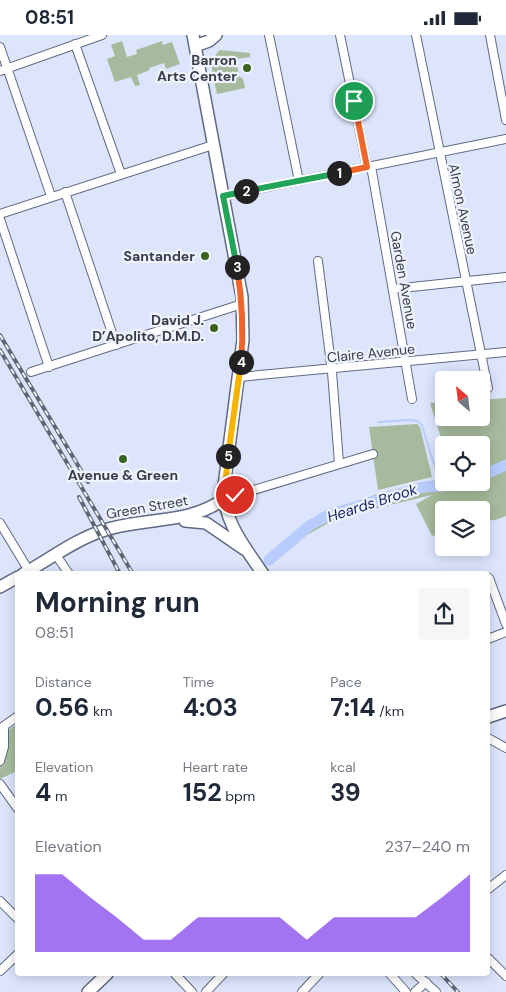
<!DOCTYPE html>
<html lang="en">
<head>
<meta charset="utf-8">
<style>
  body { margin:0; font-family:"DM Sans",sans-serif; background:#f6f6f7; color:#1f2937; height:100vh; display:flex; flex-direction:column; font-size:19px; white-space:nowrap }
  * { box-sizing:border-box; margin:0 }
  p { font-size:16px; color:#747a83 }
  .icon { flex:none; width:28px; height:28px; fill:none; stroke:currentColor; stroke-width:2; stroke-linecap:round; stroke-linejoin:round }
  .map { position:relative; flex:1; overflow:hidden }
  .details { position:absolute; left:15px; top:536px; width:475px; height:405px; display:flex; flex-direction:column; background:#fff; border-radius:5px; box-shadow:0 2px 12px #0003 }
  .details>* { flex:none }
  .needle { width:32px; rotate:332deg }
  .controls { position:absolute; left:435px; top:336px; display:grid; gap:10px }
  .controls a { display:grid; place-items:center; width:55px; height:55px; border-radius:5px; background:#fff; box-shadow:0 2px 12px #0003; font-size:25px }
  .pin { position:absolute; display:grid; place-items:center; width:42px; height:42px; color:#fff; margin:-21px; border:2px solid #fff; border-radius:50%; box-shadow:0 1px 5px #0007 }
  .km { position:absolute; width:25px; height:25px; margin:-12px; border-radius:50%; background:#222; color:#fff; font-size:14px; line-height:25px; text-align:center }
  .round { display:grid; place-items:center; flex:none; width:52px; height:52px; border-radius:5px; background:#f6f6f7 }
  .head { display:flex; align-items:center; justify-content:space-between; height:85px; padding:0 20px }
  h1 { font-size:28px; font-weight:700; line-height:38px }
  .metrics { display:grid; grid-template-columns:repeat(3,1fr); gap:8px; height:85px; padding:5px 20px }
  .metrics div { display:grid; align-content:center }
  .metrics b { font-size:25px; font-weight:700 }
  .metrics small { font-size:14px; font-weight:400 }
  .metrics p { font-size:14px }
  .chart { height:140px; padding:10px 20px }
  .chart p { display:flex; justify-content:space-between }
  .chart svg { width:100%; height:90px; margin-top:5px; fill:#7c3aed; opacity:.7 }
  .status { display:flex; justify-content:space-between; align-items:center; height:35px; padding:0 25px; background:#fff; direction:ltr }
  .status svg { height:14px; fill:currentColor }
  .map>svg:first-child { display:block }
</style>
</head>
<body>
<div class="status"><b>08:51</b><svg viewBox="0 0 49 12"><path d="M0 12V9h3v3zM5 12V6h3v6zM10 12V3h3v9zM15 12V0h3v12zM26 1h20v11H26zM47 4h2v5h-2z"/></svg></div>
<div class="map">
<svg width="506" height="957" viewBox="0 0 506 957">
  <rect width="100%" height="100%" fill="#dce5fc"/>
  <path fill="#a6bb9d" d="M122,6L127,22L137,19L136,15L162,6L163,10L172,7L180,29L166,34L164,28L149,33L150,35L137,40L140,50L135,51L131,42L115,47L107,24L115,21L111,10Z
    M220,15L250,18V22L236,24L239,41L243,44L245,53L217,59C214,43 206,27 220,15Z
    M506,363V481L495,485L481,486V475H444V498L432,501L416,469L432,460L339,482L307,500L272,529L267,521L316,482L377,459L444,443V448H481V410H444V412L430,368L444,367V382H481V365Z
    M417,389L420,392L432,442L378,455L369,392Z
    M17,689V736L0,744V701Z"/>
  <g fill="none" stroke-linecap="round" stroke-linejoin="round">
    <path stroke="#b8ccfd" stroke-width="2" d="M378,387L409,385L417,386L422,390L432,424L444,451"/>
    <path stroke="#b8ccfd" stroke-width="11" d="M481,441L506,430
      M269,525L309,491L328,480L423,452L444,451L458,448"/>
    <defs>
      <path id="street" d="M269,0L299,146
        M340,0L367,132
        M416,0L488,353
        M490,0L506,85
        M75,9L121,139
        M0,12L51,161
        M0,36L102,0
        M371,131L412,364
        M65,157L116,310
        M223,161L506,104
        M0,179L213,110
        M0,184L49,332
        M318,226L332,337L339,428
        M393,254L506,242
        M31,337L242,269
        M239,342L506,317
        M224,464L373,419
        M0,488L29,536
        M56,520L69,539
        M489,543L506,589
        M488,604L506,597
        M1,693L18,681
        M488,703L506,713
        M0,726L4,712V692
        M0,749L18,774
        M488,854L506,840
        M0,866L18,884
        M488,923L506,941
        M0,936L18,919
        M175,939L192,957
        M390,939L406,957
        M416,939L436,957
        M206,957L223,939
        M302,957L319,939
        M415,957L426,947"/>
      <path id="secondary" d="M193,0L242,262L243,305L224,451C222,485 245,512 263,539
        M195,11L209,6L216,0
        M185,486L206,488L244,514
        M23,539C50,524 76,504 105,495C145,482 188,490 224,464
        M0,552L18,542
        M488,682L506,676
        M88,957L107,939"/>
    </defs>
    <use href="#street" stroke="#606a83" stroke-width="10"/>
    <use href="#secondary" stroke="#606a83" stroke-width="14"/>
    <use href="#street" stroke="#fff" stroke-width="8"/>
    <use href="#secondary" stroke="#fff" stroke-width="11"/>
    <defs>
      <path id="rail" d="M0,300L88,447
        M0,315L133,539
        M79,462L120,539
        M441,939L458,957"/>
    </defs>
    <use href="#rail" stroke="#5f6573" stroke-width="4"/>
    <use href="#rail" stroke="#eef3fe" stroke-width="2" stroke-dasharray="5.5" stroke-linecap="butt"/>
  </g>
  <g fill="none" stroke-linecap="round" stroke-linejoin="round">
    <defs>
      <path id="split-1" d="M339,138L367,132L354,66"/>
      <path id="split-2" d="M246,156L339,138"/>
      <path id="split-3" d="M237,232L223,161L246,156"/>
      <path id="split-4" d="M237,232C242,264 244,294 241,327"/>
      <path id="split-5" d="M228,421L241,327"/>
      <path id="split-6" d="M228,421L224,464L235,460"/>
    </defs>
    <use href="#split-1" stroke="#fff" stroke-width="10"/>
    <use href="#split-2" stroke="#fff" stroke-width="10"/>
    <use href="#split-3" stroke="#fff" stroke-width="10"/>
    <use href="#split-4" stroke="#fff" stroke-width="10"/>
    <use href="#split-5" stroke="#fff" stroke-width="10"/>
    <use href="#split-6" stroke="#fff" stroke-width="10"/>
    <use href="#split-1" stroke="#f0652b" stroke-width="6"/>
    <use href="#split-2" stroke="#22a559" stroke-width="6"/>
    <use href="#split-3" stroke="#22a559" stroke-width="6"/>
    <use href="#split-4" stroke="#f0652b" stroke-width="6"/>
    <use href="#split-5" stroke="#f5b400" stroke-width="6"/>
    <use href="#split-6" stroke="#f5b400" stroke-width="6"/>
  </g>
  <g fill="#386321" stroke="#eef3fe" stroke-width="2">
    <circle cx="247" cy="33" r="5"/>
    <circle cx="205" cy="221" r="5"/>
    <circle cx="214" cy="293" r="5"/>
    <circle cx="123" cy="424" r="5"/>
  </g>
  <g text-anchor="middle" stroke-width="4.5" stroke-linejoin="round" paint-order="stroke">
    <g font-size="14" font-weight="bold" fill="#383d48" stroke="#eef3fe" text-anchor="end">
      <text x="237" y="30">Barron<tspan x="237" dy="16">Arts Center</tspan></text>
      <text x="195" y="226">Santander</text>
      <text x="204" y="290">David J.<tspan x="204" dy="16">D’Apolito, D.M.D.</tspan></text>
      <text x="123" y="445" text-anchor="middle">Avenue &amp; Green</text>
    </g>
    <g font-size="14" fill="#383d48" stroke="#eef3fe">
      <text transform="translate(463 174) rotate(78)" y="5">Almon Avenue</text>
      <text transform="translate(404 245) rotate(80)" y="5">Garden Avenue</text>
      <text transform="translate(371 318) rotate(-6)" y="5">Claire Avenue</text>
      <text transform="translate(147 472) rotate(-10)" y="5">Green Street</text>
    </g>
    <g font-size="15" font-style="italic" fill="#14245b" stroke="#eef3fe">
      <text transform="translate(372 468) rotate(-18)" y="5">Heards Brook</text>
    </g>
  </g>
</svg>
<div class="controls">
<a><svg class="needle" viewBox="-14 -14 28 28"><path d="M0-13l5 13h-10z" fill="#e53935"/><path d="M0 13l5-13h-10z" fill="#747a83"/></svg></a>
<a><svg class="icon" aria-label="locate" viewBox="0 0 24 24"><circle cx="12" cy="12" r="6"/><path d="M12 2v4M12 18v4M2 12h4M18 12h4"/></svg></a>
<a><svg class="icon" aria-label="layers" viewBox="0 0 24 24"><path d="M12 4l9 5-9 5-9-5zM3 14l9 5 9-5"/></svg></a>
</div>
<div class="pin" style="left:354px;top:66px;background:#1e9e55"><svg class="icon" aria-label="arrive" viewBox="0 0 24 24"><path d="M6 21V4h12l-3 4 3 4H6"/></svg></div>
<div class="pin" style="left:235px;top:460px;background:#d93025"><svg class="icon" aria-label="check" viewBox="0 0 24 24"><path d="M5 12l5 5 9-10"/></svg></div>
<b class="km" style="left:339px;top:138px">1</b>
<b class="km" style="left:246px;top:156px">2</b>
<b class="km" style="left:237px;top:232px">3</b>
<b class="km" style="left:241px;top:327px">4</b>
<b class="km" style="left:228px;top:421px">5</b>
<section class="details">
<div class="head"><div><h1>Morning run</h1><p>08:51</p></div><a class="round"><svg class="icon" aria-label="share" viewBox="0 0 24 24"><path d="M12 15V3M7 8l5-5 5 5M5 13v7h14v-7"/></svg></a></div>
<div class="metrics">
<div><p>Distance</p><b>0.56<small> km</small></b></div>
<div><p>Time</p><b>4:03</b></div>
<div><p>Pace</p><b>7:14<small> /km</small></b></div>
</div>
<div class="metrics">
<div><p>Elevation</p><b>4<small> m</small></b></div>
<div><p>Heart rate</p><b>152<small> bpm</small></b></div>
<div><p>kcal</p><b>39</b></div>
</div>
<div class="chart"><p><span>Elevation</span>237–240 m</p>
<svg viewBox="0 0 160 44" preserveAspectRatio="none"><path d="M0 44V6L10 6L20 17L30 27L40 38L50 38L60 27L70 27L80 27L90 27L100 38L110 27L120 27L130 27L140 27L150 17L160 6V44z"/></svg>
</div>
</section>
</div>
</body>
</html>
